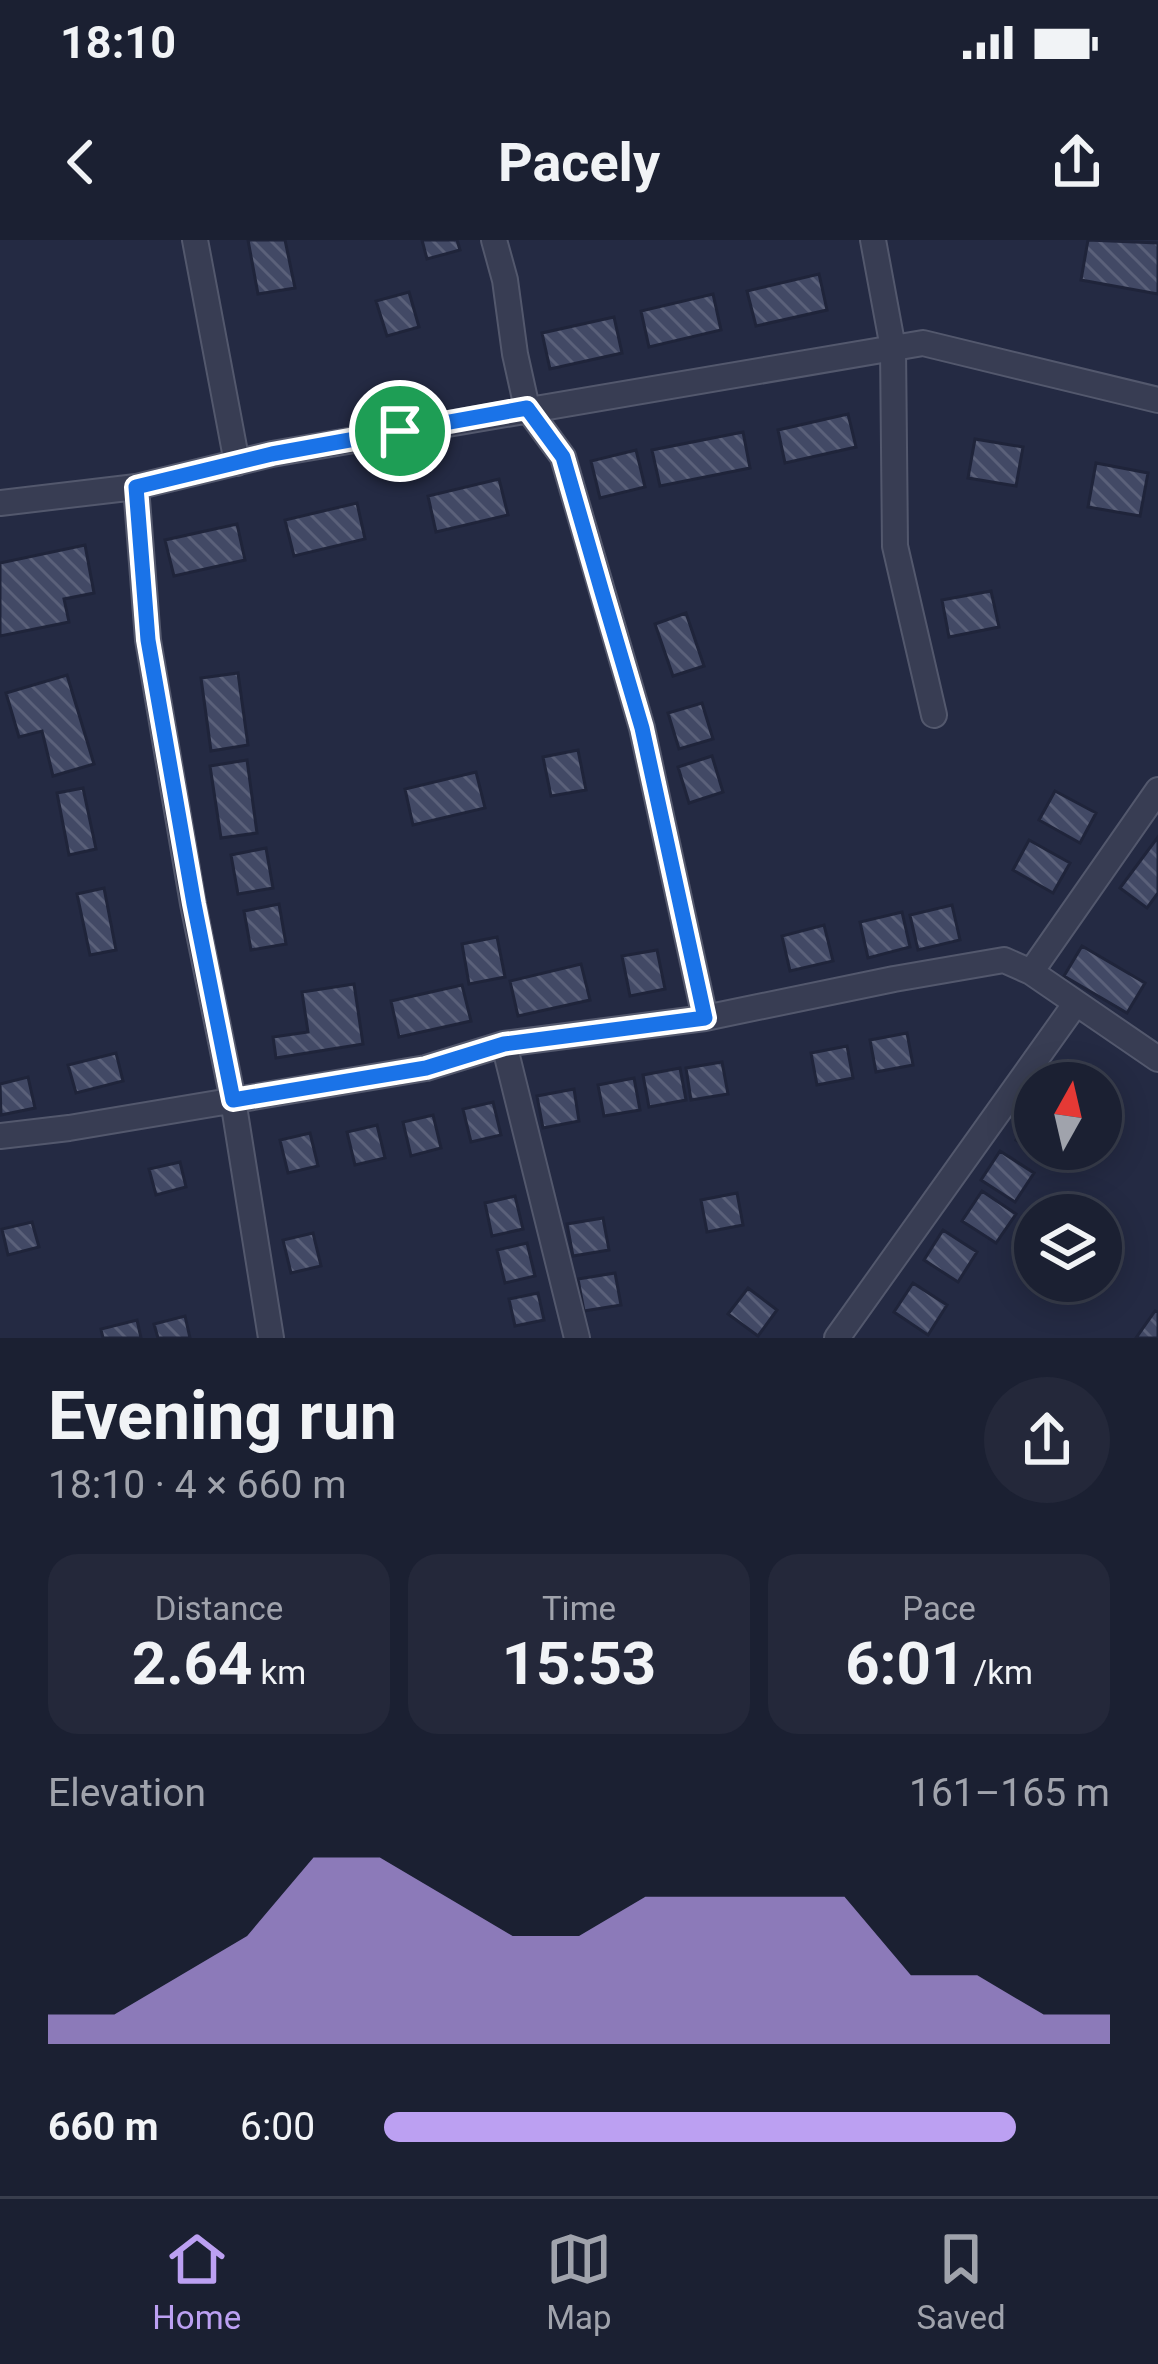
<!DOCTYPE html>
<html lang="en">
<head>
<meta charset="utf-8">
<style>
  body { margin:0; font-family:Roboto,sans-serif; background:#24283a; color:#f1f3f6; height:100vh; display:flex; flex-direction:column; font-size:45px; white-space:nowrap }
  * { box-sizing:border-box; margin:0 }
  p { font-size:39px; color:#a0a3ac }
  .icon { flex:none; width:66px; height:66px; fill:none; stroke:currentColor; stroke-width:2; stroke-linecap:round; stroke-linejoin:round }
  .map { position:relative; height:1098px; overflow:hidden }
  .panel { display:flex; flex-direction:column; background:#1b2032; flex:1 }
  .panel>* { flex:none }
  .needle { width:78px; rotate:8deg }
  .controls { position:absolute; left:1014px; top:822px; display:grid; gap:24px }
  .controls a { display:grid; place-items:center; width:108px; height:108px; border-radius:50%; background:#1b2032; box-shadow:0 6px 30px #0003,0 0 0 3px #393e4d; font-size:60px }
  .pin { position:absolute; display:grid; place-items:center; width:102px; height:102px; color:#fff; margin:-51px; border:6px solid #fff; border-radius:50%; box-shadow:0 3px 12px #0007 }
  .round { display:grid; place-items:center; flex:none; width:126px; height:126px; border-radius:63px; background:#24283a }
  .overview { display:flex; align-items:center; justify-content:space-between; height:204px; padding:0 48px }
  h1 { font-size:66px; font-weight:700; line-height:90px }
  .metrics { display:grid; grid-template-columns:repeat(3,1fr); gap:18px; height:204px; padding:12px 48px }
  .metrics div { display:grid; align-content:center; border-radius:30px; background:#24283a; text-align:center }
  .metrics b { font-size:60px; font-weight:700 }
  .metrics small { font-size:33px; font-weight:400 }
  .metrics p { font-size:33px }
  .chart { height:336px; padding:24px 48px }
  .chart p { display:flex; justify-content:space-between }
  .chart svg { width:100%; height:216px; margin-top:12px; fill:#bca0f2; opacity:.7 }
  ul { padding:0 48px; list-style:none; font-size:39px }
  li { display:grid; grid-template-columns:192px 144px 1fr; align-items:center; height:90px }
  li i { height:30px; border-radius:15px; background:#bca0f2 }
  .status { display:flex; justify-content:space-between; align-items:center; height:84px; padding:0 60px; background:#1b2032; direction:ltr }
  .status svg { height:33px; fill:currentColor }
  header { display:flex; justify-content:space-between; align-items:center; height:156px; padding:0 48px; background:#1b2032; font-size:54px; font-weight:700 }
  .menu { display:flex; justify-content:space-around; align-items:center; height:168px; border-top:3px solid #393e4d; background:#1b2032; font-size:33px; color:#a0a3ac }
  .menu a { display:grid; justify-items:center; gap:6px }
  .menu .selected { color:#bca0f2 }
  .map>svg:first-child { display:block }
</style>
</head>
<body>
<div class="status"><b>18:10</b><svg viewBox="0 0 49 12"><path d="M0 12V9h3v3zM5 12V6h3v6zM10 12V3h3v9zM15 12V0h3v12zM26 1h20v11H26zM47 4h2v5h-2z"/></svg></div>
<header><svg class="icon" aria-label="back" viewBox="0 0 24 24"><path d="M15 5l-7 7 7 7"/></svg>Pacely<svg class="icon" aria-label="share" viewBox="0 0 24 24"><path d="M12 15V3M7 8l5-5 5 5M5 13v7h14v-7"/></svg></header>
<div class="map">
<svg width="1158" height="1098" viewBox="0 0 1158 1098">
  <defs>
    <pattern id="building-back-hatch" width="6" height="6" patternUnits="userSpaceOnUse" patternTransform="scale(3)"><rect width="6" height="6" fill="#424965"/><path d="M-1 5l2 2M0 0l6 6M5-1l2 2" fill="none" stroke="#5b617a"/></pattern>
  </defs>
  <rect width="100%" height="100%" fill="#242a43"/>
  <path fill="url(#building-back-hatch)" stroke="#1f243a" stroke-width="3" d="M248,0H285L295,48L258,54Z
    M422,0H457L460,10L427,19Z
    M1088,0L1158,3V54L1081,40Z
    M819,34L827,70L756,86L747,51Z
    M409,52L419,87L387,96L376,61Z
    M713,54L721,90L649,107L641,71Z
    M614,77L622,113L550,129L542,93Z
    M848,174L856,207L785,223L778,190Z
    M743,192L750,228L660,246L652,210Z
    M975,199L1023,207L1016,246L968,238Z
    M636,210L645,247L600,258L591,221Z
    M1096,223L1148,233L1140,276L1088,267Z
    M499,239L508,275L436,292L428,256Z
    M357,263L365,299L294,316L285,280Z
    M237,284L245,320L174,336L165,300Z
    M85,305L94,353L64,359L69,382L0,396V323Z
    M991,351L999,387L949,397L942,360Z
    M686,373L704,426L673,436L655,384Z
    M238,433L248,505L211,511L201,438Z
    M67,435L94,524L53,536L42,491L19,497L6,453Z
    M702,463L713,499L679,509L668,473Z
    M578,510L586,550L551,556L543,517Z
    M712,516L723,552L689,563L678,527Z
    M247,520L257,593L221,598L210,526Z
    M476,532L485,568L413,585L405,549Z
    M83,548L96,609L69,615L57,553Z
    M1055,551L1096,573L1080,603L1039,580Z
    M1158,597V653L1147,668L1120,648Z
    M1029,600L1070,623L1053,653L1013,630Z
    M266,608L273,648L238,654L231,615Z
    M104,648L116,710L90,715L77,654Z
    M279,664L286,704L251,710L244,671Z
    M952,665L960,700L918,710L910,675Z
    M902,672L910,707L868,718L860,682Z
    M824,685L833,721L790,731L782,696Z
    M497,697L505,737L469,744L462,704Z
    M1082,706L1145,743L1127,773L1064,736Z
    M657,710L665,749L630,756L622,716Z
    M581,724L590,760L518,776L510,741Z
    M354,744L363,804L276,818L273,797L308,792L302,752Z
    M462,745L471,781L399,797L391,761Z
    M907,793L913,825L876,832L870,800Z
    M847,806L853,838L817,845L811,813Z
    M116,813L123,841L76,853L68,825Z
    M722,822L728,854L691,860L686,828Z
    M1061,825L1088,843H1049Z
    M680,828L686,860L649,867L643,835Z
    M28,837L35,868L1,875L0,844Z
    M634,838L640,870L604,876L598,845Z
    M574,849L579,881L543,888L537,856Z
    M493,862L501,895L471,902L463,869Z
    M1035,871V909H1058L1050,922L1016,900Z
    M433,875L441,908L411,916L403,882Z
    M377,885L385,918L355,925L347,892Z
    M310,893L318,926L288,933L280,900Z
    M1000,911L1034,933L1015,962L981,940Z
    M180,922L186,947L156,955L149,929Z
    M982,951L1016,974L996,1003L962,981Z
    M737,953L743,985L707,992L701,960Z
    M515,956L523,989L492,996L485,963Z
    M603,978L609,1010L573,1016L567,984Z
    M32,982L39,1007L8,1015L2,989Z
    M943,990L977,1012L958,1042L924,1020Z
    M313,993L321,1026L291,1033L283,1000Z
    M527,1003L535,1036L505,1043L497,1010Z
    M615,1033L621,1065L584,1071L578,1039Z
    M913,1043L947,1065L928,1095L894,1072Z
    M748,1048L777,1070L758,1096L728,1074Z
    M538,1053L544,1080L515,1086L509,1059Z
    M1155,1071L1158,1072V1098H1136Z
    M185,1076L190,1098H158L154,1084Z
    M137,1080L141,1098H103L101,1089Z"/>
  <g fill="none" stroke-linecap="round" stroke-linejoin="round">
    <defs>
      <path id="street" d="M195,0L237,223
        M494,0L505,40L515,114L527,168L563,217L642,488L705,778
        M873,0L893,108L895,306L934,475
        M136,247L148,400L193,664L233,860L271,1098
        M0,263L136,247L272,214L923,103L1158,160
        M1031,732L1158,550
        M504,804L577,1098
        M0,896L69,888L426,828L504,804L705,778L894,739L1004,720L1031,732L1158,819
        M837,1098L1076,763"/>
    </defs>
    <use href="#street" stroke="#53586d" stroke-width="28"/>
    <use href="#street" stroke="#383d53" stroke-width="24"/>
  </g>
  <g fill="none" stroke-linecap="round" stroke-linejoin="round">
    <defs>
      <path id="route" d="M527,168L563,217L602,352L642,488L705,778L504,804L426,828L233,860L194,664L148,400L136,247L272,214Z"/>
    </defs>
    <use href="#route" stroke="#fff" stroke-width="24"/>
    <use href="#route" stroke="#1a73e8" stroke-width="15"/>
  </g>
</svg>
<div class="controls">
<a><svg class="needle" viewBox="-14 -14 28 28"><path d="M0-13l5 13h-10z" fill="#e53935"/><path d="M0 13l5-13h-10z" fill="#a0a3ac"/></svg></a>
<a><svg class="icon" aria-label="layers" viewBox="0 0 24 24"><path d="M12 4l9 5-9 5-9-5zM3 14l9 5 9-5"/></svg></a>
</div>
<div class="pin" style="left:400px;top:191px;background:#1e9e55"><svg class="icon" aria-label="arrive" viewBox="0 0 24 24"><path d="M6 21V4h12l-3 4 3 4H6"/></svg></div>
</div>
<section class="panel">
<div class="overview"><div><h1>Evening run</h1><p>18:10 · 4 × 660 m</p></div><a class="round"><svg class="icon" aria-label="share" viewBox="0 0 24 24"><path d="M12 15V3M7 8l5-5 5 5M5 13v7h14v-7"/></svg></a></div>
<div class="metrics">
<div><p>Distance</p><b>2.64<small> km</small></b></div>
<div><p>Time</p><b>15:53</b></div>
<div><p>Pace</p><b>6:01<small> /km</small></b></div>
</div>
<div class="chart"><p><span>Elevation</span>161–165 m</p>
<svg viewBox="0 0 160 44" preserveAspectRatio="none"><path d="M0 44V38L10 38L20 30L30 22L40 6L50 6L60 14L70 22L80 22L90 14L100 14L110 14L120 14L130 30L140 30L150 38L160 38V44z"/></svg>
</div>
<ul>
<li><b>660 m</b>6:00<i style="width:87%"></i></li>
</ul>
</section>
<nav class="menu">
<a class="selected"><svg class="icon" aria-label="home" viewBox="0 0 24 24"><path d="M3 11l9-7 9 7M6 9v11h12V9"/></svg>Home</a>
<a><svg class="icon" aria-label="map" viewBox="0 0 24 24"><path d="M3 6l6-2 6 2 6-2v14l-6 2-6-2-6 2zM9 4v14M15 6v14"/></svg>Map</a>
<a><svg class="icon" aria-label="saved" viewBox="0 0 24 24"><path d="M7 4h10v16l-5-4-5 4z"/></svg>Saved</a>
</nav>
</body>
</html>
